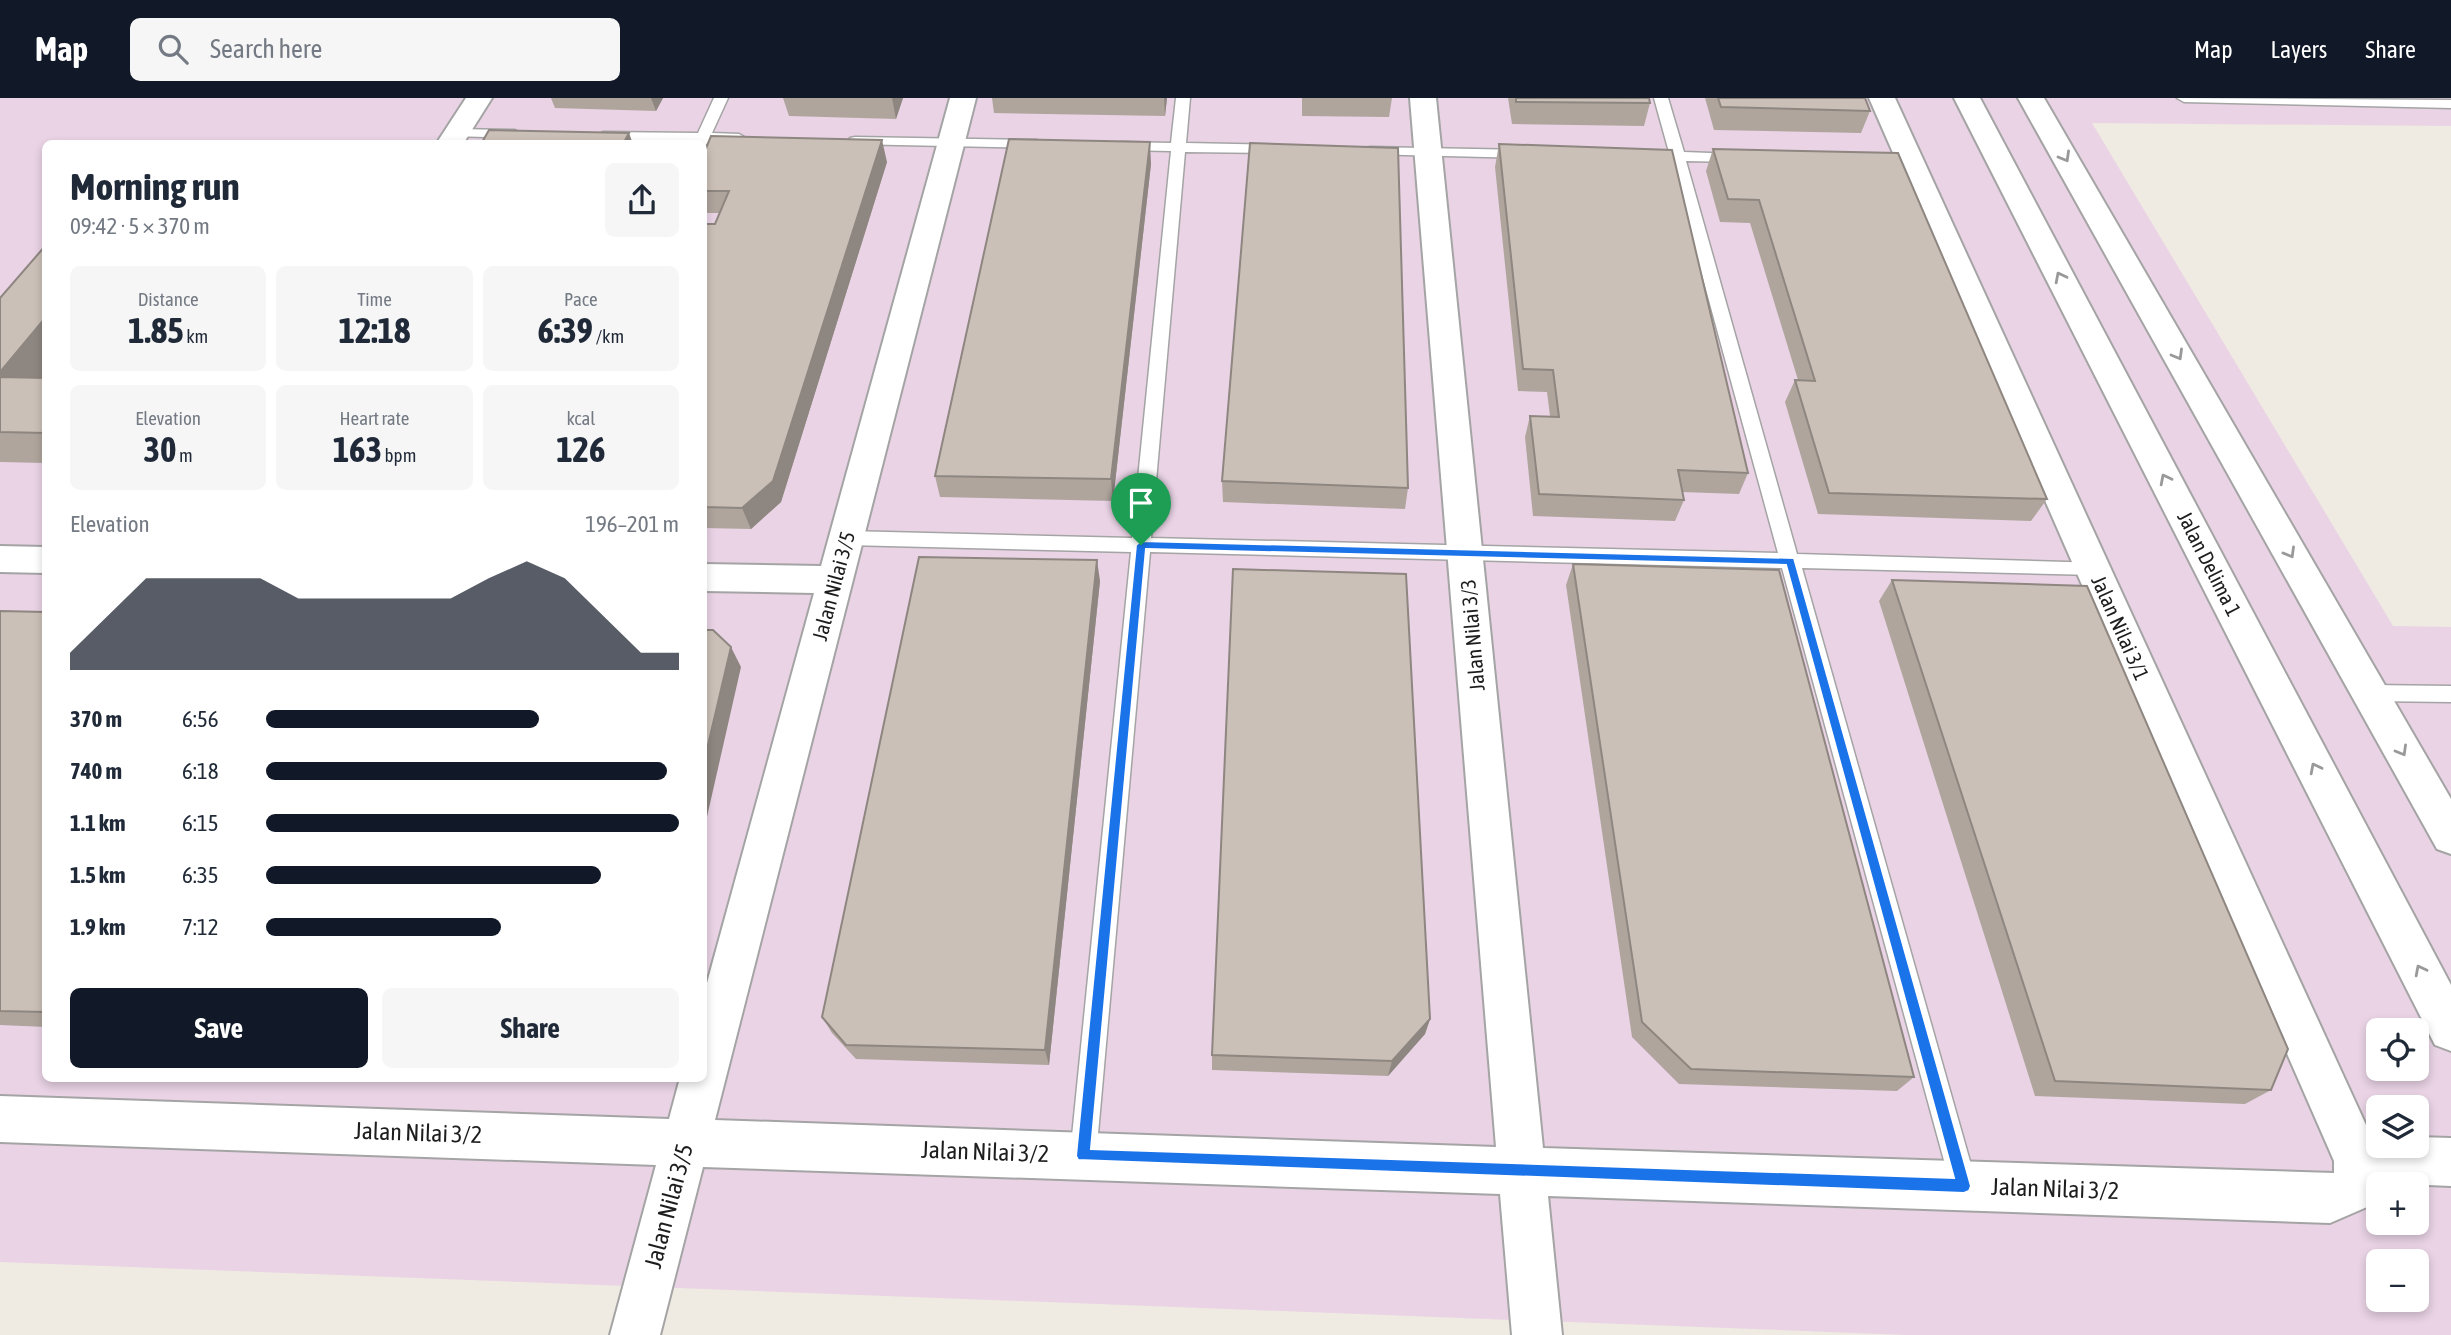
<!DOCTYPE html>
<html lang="en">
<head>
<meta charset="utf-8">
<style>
  body { margin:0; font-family:"Asap Condensed",sans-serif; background:#f6f6f7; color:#1f2937; height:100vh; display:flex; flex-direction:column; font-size:26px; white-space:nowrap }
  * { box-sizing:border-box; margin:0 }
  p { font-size:23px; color:#747a83 }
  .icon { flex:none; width:38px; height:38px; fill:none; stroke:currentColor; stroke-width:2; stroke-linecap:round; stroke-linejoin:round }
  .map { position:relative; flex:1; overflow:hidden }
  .sheet { position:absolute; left:42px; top:42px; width:665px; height:942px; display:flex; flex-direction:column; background:#fff; border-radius:10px; box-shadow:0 4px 10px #0003 }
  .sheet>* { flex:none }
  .buttons { position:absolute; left:2366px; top:920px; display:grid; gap:14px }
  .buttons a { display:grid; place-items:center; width:63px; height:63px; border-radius:10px; background:#fff; box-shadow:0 4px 10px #0003; font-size:35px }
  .pin { position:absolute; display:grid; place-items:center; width:60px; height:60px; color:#fff; margin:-72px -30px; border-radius:50% 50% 50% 0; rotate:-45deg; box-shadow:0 0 7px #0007 }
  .pin .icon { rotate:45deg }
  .round { display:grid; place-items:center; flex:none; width:74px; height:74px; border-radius:10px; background:#f6f6f7 }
  .head { display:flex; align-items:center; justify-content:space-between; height:119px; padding:0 28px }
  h1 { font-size:38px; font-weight:700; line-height:52px }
  .stats { display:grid; grid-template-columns:repeat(3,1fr); gap:10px; height:119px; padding:7px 28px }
  .stats div { display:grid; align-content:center; border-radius:10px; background:#f6f6f7; text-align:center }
  .stats b { font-size:35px; font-weight:700 }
  .stats small { font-size:19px; font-weight:400 }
  .stats p { font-size:19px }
  .chart { height:196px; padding:14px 28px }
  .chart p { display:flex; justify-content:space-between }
  .chart svg { width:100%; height:126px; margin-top:7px; fill:#111827; opacity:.7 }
  .action { display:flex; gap:14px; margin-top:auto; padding:14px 28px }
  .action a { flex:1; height:80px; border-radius:10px; background:#111827; color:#fff; font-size:28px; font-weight:700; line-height:80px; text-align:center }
  .action a+a { background:#f6f6f7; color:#1f2937 }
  ul { padding:0 28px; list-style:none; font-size:23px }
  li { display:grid; grid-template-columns:112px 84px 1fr; align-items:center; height:52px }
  li i { height:18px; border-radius:9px; background:#111827 }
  header { display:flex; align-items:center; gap:42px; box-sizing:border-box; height:98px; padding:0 35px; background:#111827; color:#fff }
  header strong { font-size:33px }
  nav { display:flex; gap:38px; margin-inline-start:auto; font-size:24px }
  .search { width:490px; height:63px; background:#f6f6f7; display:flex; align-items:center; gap:18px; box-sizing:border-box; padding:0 24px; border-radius:10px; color:#747a83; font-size:26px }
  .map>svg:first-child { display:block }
</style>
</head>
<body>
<header>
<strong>Map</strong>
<div class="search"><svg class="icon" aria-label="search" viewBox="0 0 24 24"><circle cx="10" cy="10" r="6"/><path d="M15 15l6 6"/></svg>Search here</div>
<nav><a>Map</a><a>Layers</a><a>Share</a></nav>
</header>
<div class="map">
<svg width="2451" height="1237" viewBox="0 0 2451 1237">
  <rect width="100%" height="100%" fill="#efeae2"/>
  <path fill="#e9d3e5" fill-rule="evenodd" d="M0,0H2451V28L2092,25L2393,528L2451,529V1237H1908L0,1164ZM46,46H704V980H46ZM2378,933H2417V971H2378ZM2378,1010H2417V1048H2378ZM2378,1087H2417V1125H2378ZM2378,1164H2417V1202H2378Z"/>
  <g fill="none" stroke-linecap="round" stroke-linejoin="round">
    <defs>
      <path id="service" d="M714,0H728L712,35L739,36L746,40L744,43L708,44L704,50V46L694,44L603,42L596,38L603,34L698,35Z
        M1176,0H1190L1186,45L1278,47L1285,51L1278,55L1185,54L1151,440L1778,455L1671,63L1646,62L1639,58L1646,54H1669L1654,0H1668L1684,54L1736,56L1743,60L1736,64L1686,63L1797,456L2101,465L2104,470L2101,475L2094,477L1802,470L1977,1088L1973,1097L1964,1101L1955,1097L1951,1088L1782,470L1150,454L1096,1058L1092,1067L1083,1071L1074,1067L1070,1058L1131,454L847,447L840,445L837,440L840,435L847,433L1132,440L1171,53L1121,52L1114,48L1121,44L1171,45Z
        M2177,0L2451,2V10L2184,4Z
        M456,31L515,32L522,36L515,40L451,38L449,35Z
        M855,39L1037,42L1044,46L1037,50L850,46L848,43L850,40Z
        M1370,49L1526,52L1533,56L1526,60L1365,56L1363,53L1365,50Z
        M2370,587L2451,588V604L2370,603L2363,601L2360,595L2363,589Z"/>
      <path id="minor" d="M466,0H492L463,46H436Z
        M950,0H976L715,1022L1496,1049L1410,0H1436L1543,1050L2334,1075V1063L1869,0H1895L2371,1038H2378V1048H2417V1039L2451,1040V1088L2380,1085L2367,1109L2330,1125L1548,1098L1562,1237H1512L1500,1096L703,1069L660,1237H610L656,1067L0,1044V998L669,1021L680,980H704V896L814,495L704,493V466L821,468Z
        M0,448L46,449V475L0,474Z"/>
      <path id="tertiary" d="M1954,0H1980L2451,887V953L2435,947Z
        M2018,0H2044L2451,701V756L2437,751Z"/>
    </defs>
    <use href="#service" stroke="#a4a4a4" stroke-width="3"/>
    <use href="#minor" stroke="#a4a4a4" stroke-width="4"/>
    <use href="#tertiary" stroke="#a4a4a4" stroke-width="4"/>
    <use href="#service" fill="#fff" fill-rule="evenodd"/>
    <use href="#minor" fill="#fff" fill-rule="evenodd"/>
    <use href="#tertiary" fill="#fff" fill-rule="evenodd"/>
  </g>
  <path fill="#afa59d" d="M551,0H663L656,13L555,10Z
    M783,0H903L896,21L789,18Z
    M992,0H1167L1165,18L994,15Z
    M1302,0H1392L1389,19L1302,18Z
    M1508,0H1649L1650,5L1644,28L1512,26Z
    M1705,0H1865L1870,13L1861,35L1714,32Z
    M1499,46L1748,375L1739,396L1682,394L1684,402L1675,423L1533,418L1525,339L1530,318H1550L1547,294L1518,293L1495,69Z
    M1713,51L2047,401L2031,423L1818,416L1785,304L1795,282H1798L1750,125L1720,124L1706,73Z
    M704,55L887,64L781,404L751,431L704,430V126H715L720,115H704Z
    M1151,66L1113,403L940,399L935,378Z
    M46,147V365L0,364V200Z
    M1222,383L1408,390L1405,411L1223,404Z
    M1573,466L1914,979L1897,993L1679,986L1632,939L1566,487Z
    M1892,482L2271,992L2245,1006L2035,998L1879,503Z
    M1100,483L1049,967L856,961L832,935L822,919Z
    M0,513L46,514V929L0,927Z
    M1430,921L1425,936L1388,978L1212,972V957Z"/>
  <path fill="#8e8680" d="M651,0H663L656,13Z
    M892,0H903L896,21Z
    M1164,0H1167L1165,18Z
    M629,35L633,46H623Z
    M882,42L887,64L781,404L751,431L742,410Z
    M1150,44L1151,66L1113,403L1111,381Z
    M46,219V286L0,284V274Z
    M1097,462L1100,483L1049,967L1045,952Z
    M731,549L741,569L704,732V664Z
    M1430,921L1425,936L1388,978L1392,963Z"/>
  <path fill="#cbc0b7" stroke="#8e8680" stroke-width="2" d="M1516,0H1649L1650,5L1516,4Z
    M1718,0H1865L1870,13L1721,9Z
    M489,32L629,35L623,46H481Z
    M711,38L882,42L773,383L742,410L704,409V126H715L729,93H704V55Z
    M1009,41L1150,44L1111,381L935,378Z
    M1250,45L1398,50L1408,390L1222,383Z
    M1499,46L1672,52L1748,375L1678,372L1684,402L1539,396L1530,318L1559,319L1553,272L1523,271Z
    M1713,51L1898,55L2047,401L1829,395L1795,282L1815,283L1759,102L1728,101Z
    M46,147V219L0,274V200Z
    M0,279L46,280V335L0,334Z
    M919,459L1097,462L1045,952L846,947L822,919Z
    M1573,466L1779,472L1914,979L1691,971L1642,924Z
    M1233,471L1406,476L1430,921L1392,963L1212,957Z
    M1892,482L2087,488L2288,951L2271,992L2055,983Z
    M0,513L46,514V914L0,913Z
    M704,532H713L731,549L704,664Z"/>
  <defs><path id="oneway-chevron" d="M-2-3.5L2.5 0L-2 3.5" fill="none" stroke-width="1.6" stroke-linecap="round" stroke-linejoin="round" transform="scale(1.75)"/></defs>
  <g stroke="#999">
    <use href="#oneway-chevron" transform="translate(2065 59) rotate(60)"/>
    <use href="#oneway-chevron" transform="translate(2060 179) rotate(-117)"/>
    <use href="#oneway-chevron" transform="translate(2178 257) rotate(60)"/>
    <use href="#oneway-chevron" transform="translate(2165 381) rotate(-117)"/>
    <use href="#oneway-chevron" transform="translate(2290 455) rotate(60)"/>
    <use href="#oneway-chevron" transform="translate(2402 653) rotate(60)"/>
    <use href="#oneway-chevron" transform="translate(2315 670) rotate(-117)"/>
    <use href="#oneway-chevron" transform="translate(2420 872) rotate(-117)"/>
  </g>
  <path fill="#1a73e8" stroke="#fff" stroke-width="2" fill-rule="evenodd" d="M1141,443L1794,460L1971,1088L1969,1093L1964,1095L1078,1062L1076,1058L1136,447ZM1146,451L1786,467L1954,1080L1091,1051Z"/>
  <g text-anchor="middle" stroke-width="5" stroke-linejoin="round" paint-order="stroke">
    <g font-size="21" fill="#1d1d1d" stroke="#fff">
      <text transform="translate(2209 466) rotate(63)" y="7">Jalan Delima 1</text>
      <text transform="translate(834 488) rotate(-75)" y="7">Jalan Nilai 3/5</text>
      <text transform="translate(2120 530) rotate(66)" y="7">Jalan Nilai 3/1</text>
      <text transform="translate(1473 537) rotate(-95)" y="7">Jalan Nilai 3/3</text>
    </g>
    <g font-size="24" fill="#1d1d1d" stroke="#fff">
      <text transform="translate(418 1035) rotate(2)" y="8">Jalan Nilai 3/2</text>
      <text transform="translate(985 1054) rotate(2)" y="8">Jalan Nilai 3/2</text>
      <text transform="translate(2055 1091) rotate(2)" y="8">Jalan Nilai 3/2</text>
      <text transform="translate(669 1108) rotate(-75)" y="8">Jalan Nilai 3/5</text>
    </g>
  </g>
</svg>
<div class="buttons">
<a><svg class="icon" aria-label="locate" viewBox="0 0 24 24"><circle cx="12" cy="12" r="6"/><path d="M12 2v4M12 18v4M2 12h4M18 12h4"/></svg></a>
<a><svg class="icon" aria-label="layers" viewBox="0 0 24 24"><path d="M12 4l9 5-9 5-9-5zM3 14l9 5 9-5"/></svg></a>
<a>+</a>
<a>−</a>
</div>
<div class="pin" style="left:1141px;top:447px;background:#1e9e55"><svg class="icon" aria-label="arrive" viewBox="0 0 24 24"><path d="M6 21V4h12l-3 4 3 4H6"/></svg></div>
<section class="sheet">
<div class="head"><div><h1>Morning run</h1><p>09:42 · 5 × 370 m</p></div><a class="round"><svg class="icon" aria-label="share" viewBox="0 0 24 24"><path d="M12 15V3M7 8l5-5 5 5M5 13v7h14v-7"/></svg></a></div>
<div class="stats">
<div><p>Distance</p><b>1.85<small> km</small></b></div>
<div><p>Time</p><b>12:18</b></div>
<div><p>Pace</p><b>6:39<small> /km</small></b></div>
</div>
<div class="stats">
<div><p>Elevation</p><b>30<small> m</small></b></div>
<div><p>Heart rate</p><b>163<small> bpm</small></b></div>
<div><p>kcal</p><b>126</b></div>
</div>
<div class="chart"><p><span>Elevation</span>196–201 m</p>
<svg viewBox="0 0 160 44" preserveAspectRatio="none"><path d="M0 44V38L10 25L20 12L30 12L40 12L50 12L60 19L70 19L80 19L90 19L100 19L110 12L120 6L130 12L140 25L150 38L160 38V44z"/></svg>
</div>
<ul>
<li><b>370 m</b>6:56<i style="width:66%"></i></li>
<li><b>740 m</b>6:18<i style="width:97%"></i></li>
<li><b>1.1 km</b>6:15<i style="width:100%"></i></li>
<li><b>1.5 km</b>6:35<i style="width:81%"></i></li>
<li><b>1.9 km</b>7:12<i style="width:57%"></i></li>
</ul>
<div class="action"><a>Save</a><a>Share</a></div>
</section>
</div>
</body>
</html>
